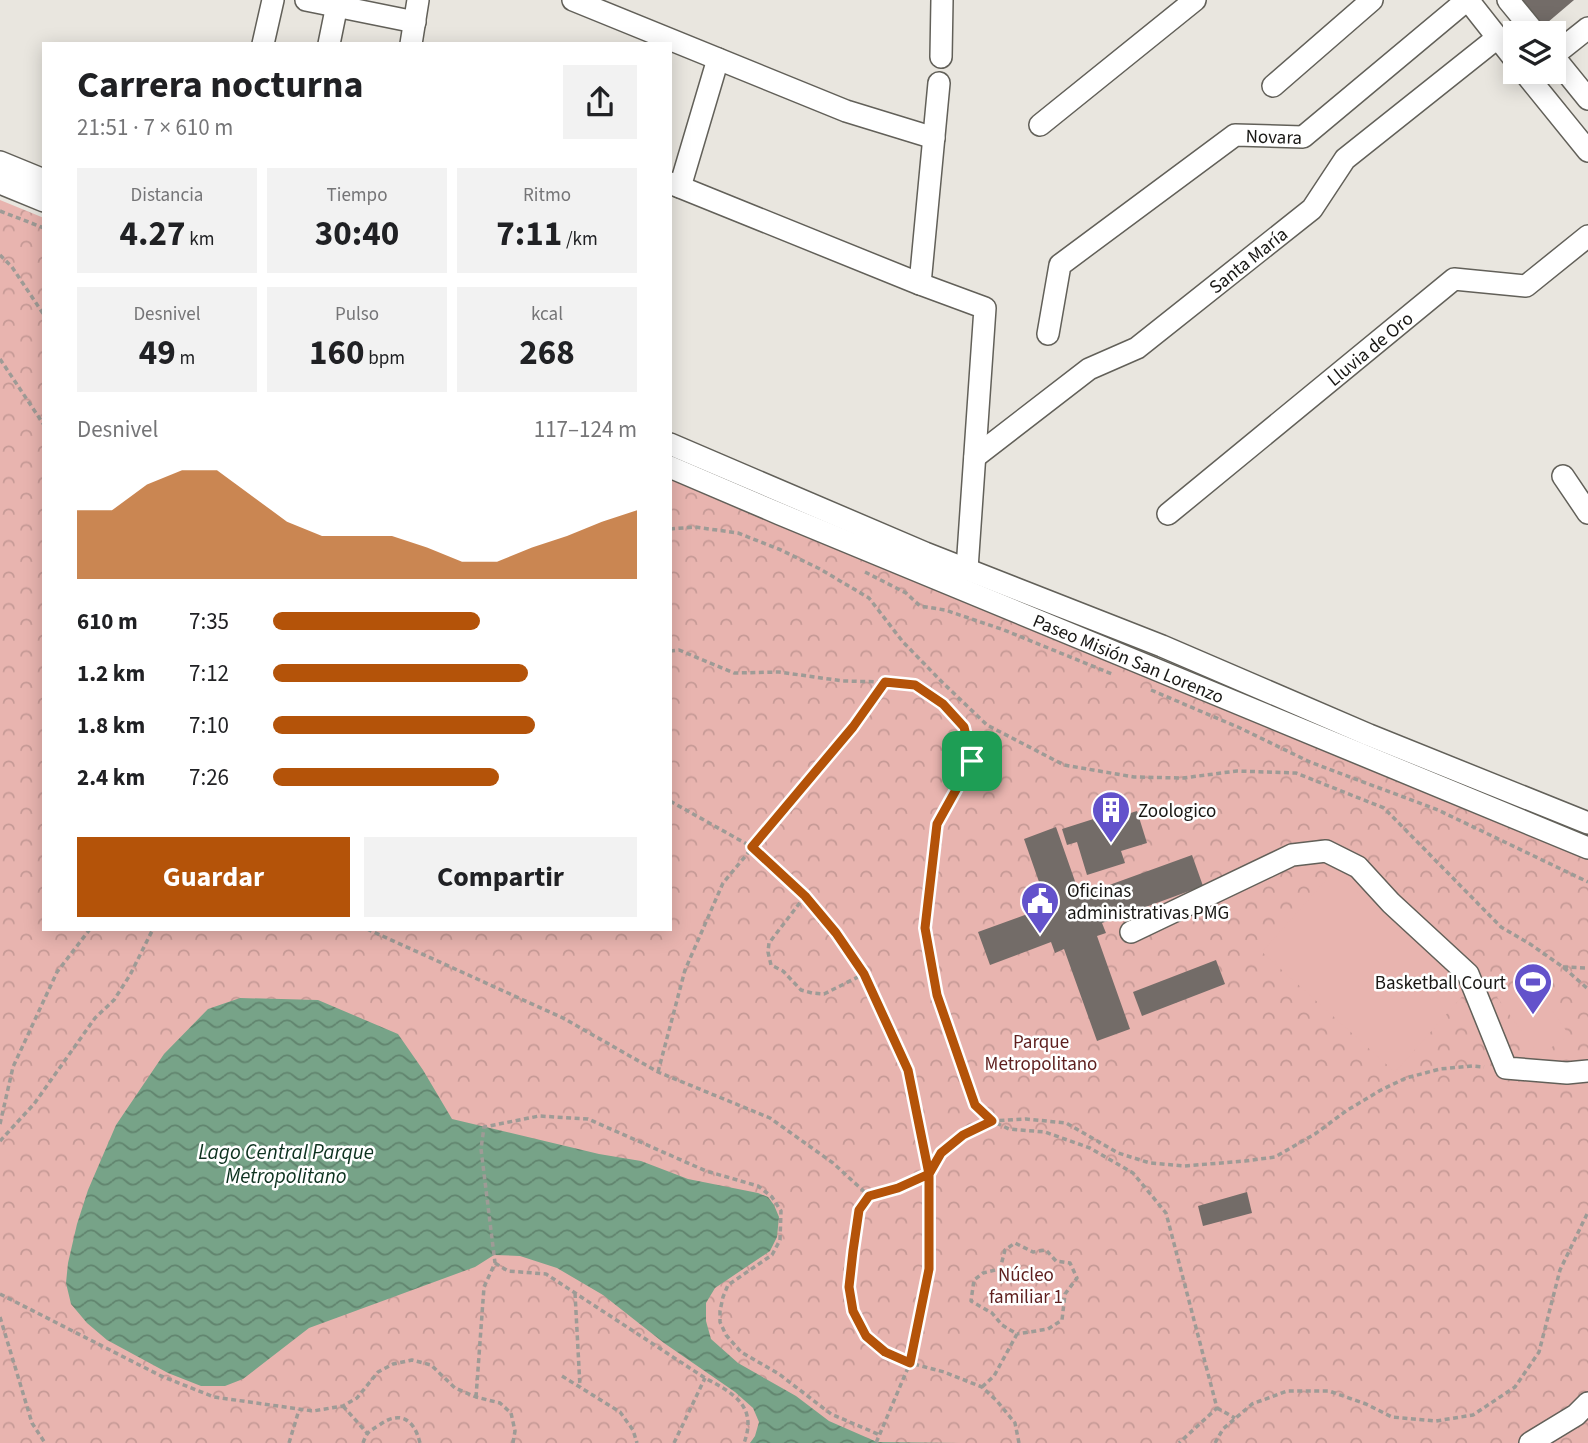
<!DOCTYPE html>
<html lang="es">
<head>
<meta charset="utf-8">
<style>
  body { margin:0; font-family:"Source Sans 3",sans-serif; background:#f2f2f2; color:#202124; height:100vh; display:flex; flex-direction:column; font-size:26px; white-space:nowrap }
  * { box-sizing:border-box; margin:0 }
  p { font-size:23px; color:#757577 }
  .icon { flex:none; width:38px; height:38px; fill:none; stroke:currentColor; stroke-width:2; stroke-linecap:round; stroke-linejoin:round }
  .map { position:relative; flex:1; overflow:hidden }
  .panel { position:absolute; left:42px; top:42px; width:630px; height:889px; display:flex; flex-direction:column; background:#fff; border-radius:0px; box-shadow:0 4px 18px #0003 }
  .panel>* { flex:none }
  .tools { position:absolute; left:1503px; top:21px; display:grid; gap:14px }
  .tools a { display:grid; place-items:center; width:63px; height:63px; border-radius:0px; background:#fff; box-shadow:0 4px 18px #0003; font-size:35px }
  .pin { position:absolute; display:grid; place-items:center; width:60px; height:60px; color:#fff; margin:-30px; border-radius:14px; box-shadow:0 4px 10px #0006 }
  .round { display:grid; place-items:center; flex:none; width:74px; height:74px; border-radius:0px; background:#f2f2f2 }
  .overview { display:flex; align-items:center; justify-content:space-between; height:119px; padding:0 35px }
  h1 { font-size:38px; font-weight:700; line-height:52px }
  .figures { display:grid; grid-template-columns:repeat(3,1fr); gap:10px; height:119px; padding:7px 35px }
  .figures div { display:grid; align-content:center; border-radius:0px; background:#f2f2f2; text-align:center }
  .figures b { font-size:35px; font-weight:700 }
  .figures small { font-size:19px; font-weight:400 }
  .figures p { font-size:19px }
  .chart { height:196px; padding:14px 35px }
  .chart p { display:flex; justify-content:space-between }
  .chart svg { width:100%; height:126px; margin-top:7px; fill:#b45309; opacity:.7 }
  .cta { display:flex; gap:14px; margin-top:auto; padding:14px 35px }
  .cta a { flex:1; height:80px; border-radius:0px; background:#b45309; color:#fff; font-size:28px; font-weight:700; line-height:80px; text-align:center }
  .cta a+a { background:#f2f2f2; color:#202124 }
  ul { padding:0 35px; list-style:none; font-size:23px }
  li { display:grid; grid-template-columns:112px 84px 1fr; align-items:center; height:52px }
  li i { height:18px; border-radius:9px; background:#b45309 }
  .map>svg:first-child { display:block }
</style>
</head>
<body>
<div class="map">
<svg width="1588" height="1443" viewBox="0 0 1588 1443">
  <defs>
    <pattern id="park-crowns" width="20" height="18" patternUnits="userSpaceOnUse" patternTransform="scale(1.75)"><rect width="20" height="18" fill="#e8b4af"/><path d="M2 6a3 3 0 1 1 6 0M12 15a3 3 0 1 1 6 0" fill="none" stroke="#c69a96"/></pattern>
    <pattern id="water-waves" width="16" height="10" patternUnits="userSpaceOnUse" patternTransform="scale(1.75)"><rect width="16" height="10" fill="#77a388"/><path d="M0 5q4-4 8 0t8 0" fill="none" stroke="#61846e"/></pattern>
  </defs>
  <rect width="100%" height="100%" fill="#e9e6df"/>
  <path fill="url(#park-crowns)" d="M0,200L44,218V929H670V476L1588,855V1443H0Z"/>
  <path fill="#e8b4af" d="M1334,871L1468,990L1395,1072L1262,952Z
    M1528,975L1569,1035L1539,1056L1497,997Z"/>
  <path fill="url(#water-waves)" d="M240,998L318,1000L398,1034L423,1070L452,1119L599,1154L641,1161L688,1179L758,1193L768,1197L774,1205L779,1217L777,1237L770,1251L715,1288L706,1303V1321L711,1339L738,1363L796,1396L829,1421L877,1442L961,1443H750L755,1436L759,1422L753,1408L735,1392L664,1343L603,1295L557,1268L520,1256L494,1255L475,1267L309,1328L243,1379L225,1386H201L168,1373L107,1340L87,1323L71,1304L66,1283L68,1263L77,1224L88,1190L116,1125L164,1054L208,1009Z"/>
  <path fill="#736c68" d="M1518,0H1574L1541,28Z
    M1137,811L1147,843L1121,851L1125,863L1087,875L1077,842L1067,845L1062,829L1106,815L1108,820Z
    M1056,827L1077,887L1087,884L1090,892L1192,855L1203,886L1102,923L1106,933L1097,936L1130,1029L1097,1041L1064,949L1055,953L1051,942L990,965L978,932L1041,909L1038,901L1045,899L1024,839Z
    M1216,960L1225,984L1142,1016L1133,992Z
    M1247,1192L1252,1213L1203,1226L1198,1206Z"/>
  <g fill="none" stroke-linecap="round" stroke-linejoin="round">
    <defs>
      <g id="minor">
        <path d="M306,0L415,22"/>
        <path d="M573,0L846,111L934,138"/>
        <path d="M1468,0L1516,61"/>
        <path d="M1508,0L1535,33"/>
        <path d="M263,44L273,0"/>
        <path d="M329,44L338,0"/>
        <path d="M411,44L418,0"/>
        <path d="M1554,55L1588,28"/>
        <path d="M941,57L942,0"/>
        <path d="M1554,57L1588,99"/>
        <path d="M1524,72L1588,151"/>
        <path d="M1273,86L1372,0"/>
        <path d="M1040,125L1195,0"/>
        <path d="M0,162L44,180"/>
        <path d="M0,183L44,201"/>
        <path d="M670,183L920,284L985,308L967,569"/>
        <path d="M680,187L718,59"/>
        <path d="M920,284L939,83"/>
        <path id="s1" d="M1048,334L1060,265L1235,135L1303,137L1467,0"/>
        <path d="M670,444L925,553L1162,646L1369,735L1588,823"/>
        <path id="s2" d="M975,457L1089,369L1137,348L1312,209L1345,159L1497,38"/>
        <path id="s3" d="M670,467L780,514L1588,848"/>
        <path d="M1563,476L1588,513"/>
        <path id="s4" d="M1168,514L1454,279L1526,286L1588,236"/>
        <path d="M1131,932L1292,855L1326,851L1358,867L1391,903L1468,974L1506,1068L1567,1073L1588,1071"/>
        <path d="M1530,1443L1576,1415L1588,1403"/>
      </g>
    </defs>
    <use href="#minor" stroke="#626059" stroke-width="24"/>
    <path stroke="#9e9b96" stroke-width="3.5" stroke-dasharray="5 3.5" stroke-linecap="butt" d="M0,211L44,228
      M0,255L12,267L44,315
      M0,359L44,425
      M670,529L695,527L738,533L781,550L820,569L869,598L903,642L942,682L987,725L1064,765L1134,777L1183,778L1237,771L1296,773L1384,808L1501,927L1530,944L1563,967L1588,989
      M865,572L906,593L920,606L945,610L1004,630L1112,674
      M670,651L679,650L734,673L779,672L843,681L885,682L915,686L943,704L964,727L972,761L937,824L925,928L937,995L975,1105L992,1121L1009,1129L1045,1132L1090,1148L1133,1173L1166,1213L1217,1408L1179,1443
      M1151,690L1240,728L1310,762L1438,810L1588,882
      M670,801L752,847L805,896L836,933L864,974L908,1070L929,1174V1269L910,1363L876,1443
      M805,896L769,943L768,952L771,965L783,971L801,990L812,993L824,994L864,974
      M367,929L563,1018L658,1072L770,1118L833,1163L869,1196
      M1563,967L1588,968
      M658,1072L685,970L723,883L853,727L885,682
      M0,1124L13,1067L57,972L90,929
      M0,1141L34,1104L95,1018L114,1000L130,975L153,929
      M495,1263L508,1271L546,1274L705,1378C733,1393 758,1406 744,1443
      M575,1293L580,1387
      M0,1294L161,1376L214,1397L313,1411L343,1406L357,1398L378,1372L393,1364L412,1360L431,1365L455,1388L476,1397L500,1403L511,1413L515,1431L513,1443
      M0,1317L32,1423L45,1443
      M562,1376L620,1412L633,1430L637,1443
      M982,1387L994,1376L1017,1334L1002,1325L992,1313L971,1301L974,1280L983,1273L1000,1269L1005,1250L1015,1243L1033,1252L1046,1250L1056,1261L1070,1263L1077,1278L1065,1294L1062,1320L1048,1329L1017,1334
      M476,1397L484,1287L495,1263L481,1149L484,1127L539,1116L588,1119L706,1171L758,1186L772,1197L781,1211L780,1240L772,1255L728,1285L723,1297L720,1311V1322L726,1335L741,1352L779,1374L831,1414L880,1435
      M343,1406L367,1433
      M1217,1408L1235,1418
      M289,1443L299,1410
      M363,1443C367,1432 368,1432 378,1426C399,1410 414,1418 420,1443
      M674,1443L705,1378
      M1019,1443L1015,1423L997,1401L982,1387L944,1372L910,1363L885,1352L866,1337L853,1311L849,1287L859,1210L869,1196L898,1188L929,1174L941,1153L963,1135L992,1121L1026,1119L1066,1123L1118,1153L1150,1163L1184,1166L1245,1161L1275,1157L1315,1134L1346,1111L1381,1090L1406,1078L1440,1069L1472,1066L1484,1067
      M1215,1443L1223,1429L1252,1404L1287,1391H1329L1366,1404L1392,1417L1436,1421L1473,1415L1515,1387L1539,1352L1560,1270L1588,1212"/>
    <use href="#minor" stroke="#fff" stroke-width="21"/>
  </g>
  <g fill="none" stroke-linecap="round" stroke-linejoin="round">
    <defs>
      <path id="route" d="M972,761L937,824L925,928L937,995L975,1105L992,1121L963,1135L941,1153L929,1174L898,1188L869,1196L859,1210L853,1251L849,1287L853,1311L866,1336L885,1352L910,1363L929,1269V1174L908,1070L864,974L836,933L805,896L752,847L853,727L885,682L915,685L943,704L964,727L972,761"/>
    </defs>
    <use href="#route" stroke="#fff" stroke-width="14"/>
    <use href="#route" stroke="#b45309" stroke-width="9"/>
  </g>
  <defs>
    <symbol id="building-pin" viewBox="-11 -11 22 30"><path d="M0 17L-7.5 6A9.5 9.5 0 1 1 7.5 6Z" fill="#6352cb" stroke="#fff"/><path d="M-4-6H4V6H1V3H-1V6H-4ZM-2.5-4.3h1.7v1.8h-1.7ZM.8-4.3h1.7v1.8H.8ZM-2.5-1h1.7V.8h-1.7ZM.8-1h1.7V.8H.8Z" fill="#fff"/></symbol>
    <symbol id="civic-pin" viewBox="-11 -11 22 30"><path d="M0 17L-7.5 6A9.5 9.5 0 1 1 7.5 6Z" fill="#6352cb" stroke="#fff"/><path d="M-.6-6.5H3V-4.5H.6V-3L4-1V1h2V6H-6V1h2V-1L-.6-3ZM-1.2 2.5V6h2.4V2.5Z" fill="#fff"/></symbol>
    <symbol id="stadium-pin" viewBox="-11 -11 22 30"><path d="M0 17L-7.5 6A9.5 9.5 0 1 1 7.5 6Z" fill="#6352cb" stroke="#fff"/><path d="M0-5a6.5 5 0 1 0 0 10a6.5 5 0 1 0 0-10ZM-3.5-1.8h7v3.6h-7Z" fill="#fff"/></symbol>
  </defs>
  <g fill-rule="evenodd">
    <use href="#building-pin" x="1089" y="788" width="44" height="60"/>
    <use href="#civic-pin" x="1018" y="879" width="44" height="60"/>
    <use href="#stadium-pin" x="1511" y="960" width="44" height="60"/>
  </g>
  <g text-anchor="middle" stroke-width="5" stroke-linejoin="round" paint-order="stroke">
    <g font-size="19" fill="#181714" stroke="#fff">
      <text dy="7" stroke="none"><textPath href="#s1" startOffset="327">Novara</textPath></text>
      <text dy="7" stroke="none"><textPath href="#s2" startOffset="338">Santa María</textPath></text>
      <text dy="7" stroke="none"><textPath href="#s4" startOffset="261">Lluvia de Oro</textPath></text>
      <text dy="7" stroke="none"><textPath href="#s3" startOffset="497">Paseo Misión San Lorenzo</textPath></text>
    </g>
    <g font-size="19" fill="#181714" stroke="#fff" text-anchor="start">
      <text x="1138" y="817">Zoologico</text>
      <text x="1067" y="897">Oficinas<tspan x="1067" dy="22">administrativas PMG</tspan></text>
      <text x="1506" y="989" text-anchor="end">Basketball Court</text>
    </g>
    <g font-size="19" fill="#5e1f1e" stroke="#fff">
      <text x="1041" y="1048">Parque<tspan x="1041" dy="22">Metropolitano</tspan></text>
      <text x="1026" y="1281">Núcleo<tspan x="1026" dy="22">familiar 1</tspan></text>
    </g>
    <g font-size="21" font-style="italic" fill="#0d321f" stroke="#fff">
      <text x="286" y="1159">Lago Central Parque<tspan x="286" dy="24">Metropolitano</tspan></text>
    </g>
  </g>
</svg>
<div class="tools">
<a><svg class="icon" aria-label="layers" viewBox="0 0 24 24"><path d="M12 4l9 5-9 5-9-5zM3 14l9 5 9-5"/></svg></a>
</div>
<div class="pin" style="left:972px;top:761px;background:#1e9e55"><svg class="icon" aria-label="arrive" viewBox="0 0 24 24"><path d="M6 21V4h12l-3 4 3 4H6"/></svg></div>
<section class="panel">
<div class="overview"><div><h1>Carrera nocturna</h1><p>21:51 · 7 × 610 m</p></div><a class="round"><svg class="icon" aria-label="share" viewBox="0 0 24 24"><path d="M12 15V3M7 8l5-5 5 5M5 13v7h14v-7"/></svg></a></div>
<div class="figures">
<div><p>Distancia</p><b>4.27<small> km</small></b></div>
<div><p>Tiempo</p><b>30:40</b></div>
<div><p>Ritmo</p><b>7:11<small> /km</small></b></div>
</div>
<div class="figures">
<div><p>Desnivel</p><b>49<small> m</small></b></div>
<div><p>Pulso</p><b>160<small> bpm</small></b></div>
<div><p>kcal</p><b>268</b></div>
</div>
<div class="chart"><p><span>Desnivel</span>117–124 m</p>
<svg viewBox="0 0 160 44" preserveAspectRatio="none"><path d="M0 44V20L10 20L20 11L30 6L40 6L50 15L60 24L70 29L80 29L90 29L100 33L110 38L120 38L130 33L140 29L150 24L160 20V44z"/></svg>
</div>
<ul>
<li><b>610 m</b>7:35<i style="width:57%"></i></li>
<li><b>1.2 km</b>7:12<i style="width:70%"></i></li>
<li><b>1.8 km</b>7:10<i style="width:72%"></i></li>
<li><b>2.4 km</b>7:26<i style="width:62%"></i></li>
</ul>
<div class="cta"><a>Guardar</a><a>Compartir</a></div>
</section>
</div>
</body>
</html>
